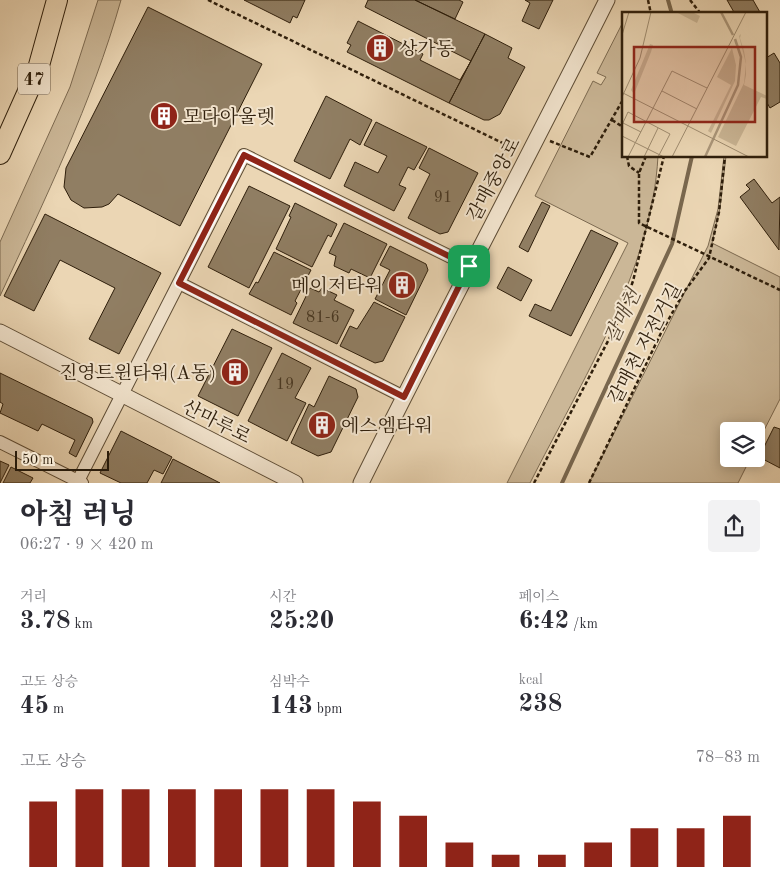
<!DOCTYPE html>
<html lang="ko">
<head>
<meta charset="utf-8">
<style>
  body { margin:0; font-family:"Old Standard TT","Noto Serif KR",serif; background:#f2f2f3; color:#2b2b33; height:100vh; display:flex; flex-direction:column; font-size:19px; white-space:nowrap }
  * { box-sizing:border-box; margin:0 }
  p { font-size:16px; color:#7c7c81 }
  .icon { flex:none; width:28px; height:28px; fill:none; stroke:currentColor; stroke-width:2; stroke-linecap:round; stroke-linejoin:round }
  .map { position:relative; height:483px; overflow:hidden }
  .drawer { display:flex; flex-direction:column; background:#fff; flex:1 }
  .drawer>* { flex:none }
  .tools { position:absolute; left:720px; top:422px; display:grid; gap:10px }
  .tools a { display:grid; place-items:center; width:45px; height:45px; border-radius:5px; background:#fff; box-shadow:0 2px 12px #0003; font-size:25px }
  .scale { position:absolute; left:15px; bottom:12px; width:94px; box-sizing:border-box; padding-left:5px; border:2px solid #2e1e0b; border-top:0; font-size:14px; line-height:18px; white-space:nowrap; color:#2e1e0b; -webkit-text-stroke:4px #f2e4ce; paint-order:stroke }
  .pin { position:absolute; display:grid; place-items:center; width:42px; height:42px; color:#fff; margin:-21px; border-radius:10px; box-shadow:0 2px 8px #0006 }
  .round { display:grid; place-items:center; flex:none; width:52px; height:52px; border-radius:5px; background:#f2f2f3 }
  .headline { display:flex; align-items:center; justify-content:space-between; height:85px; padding:0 20px }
  h1 { font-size:28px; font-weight:800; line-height:38px }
  .metrics { display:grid; grid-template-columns:repeat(3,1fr); gap:8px; height:85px; padding:5px 20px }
  .metrics div { display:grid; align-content:center }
  .metrics b { font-size:25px; font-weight:800 }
  .metrics small { font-size:14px; font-weight:400 }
  .metrics p { font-size:14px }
  .chart { height:140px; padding:10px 20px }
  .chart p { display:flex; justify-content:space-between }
  .chart svg { width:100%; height:90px; margin-top:5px; stroke:#8f2418; stroke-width:6 }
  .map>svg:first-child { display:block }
</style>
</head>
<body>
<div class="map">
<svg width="780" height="483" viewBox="0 0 780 483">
  <rect width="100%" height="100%" fill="#ebd6b4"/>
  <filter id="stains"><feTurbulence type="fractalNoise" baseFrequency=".004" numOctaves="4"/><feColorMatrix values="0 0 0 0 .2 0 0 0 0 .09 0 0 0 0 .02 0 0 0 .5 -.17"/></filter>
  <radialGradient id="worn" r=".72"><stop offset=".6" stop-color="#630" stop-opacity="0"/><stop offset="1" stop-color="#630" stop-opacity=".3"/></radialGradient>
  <path fill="#cbb797" stroke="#7c6a51" d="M98,0H121C92,103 45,199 0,296V242L70,87Z
    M624,20V156H658C652,271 581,382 530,483H507L628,243L535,196L593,81L601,85L606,77L597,73Z
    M724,156H726L720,208L712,243L780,277V399L756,446V431H729V459H750L738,483H589L708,246L718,209Z"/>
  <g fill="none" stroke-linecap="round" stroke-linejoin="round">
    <path stroke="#79674e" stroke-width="4" d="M668,0L672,14
      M562,483L672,244L692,156"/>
  </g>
  <path fill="#907e63" stroke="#2e1e0b" d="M244,0H305L297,18L293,16L290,23Z
    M368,0H415L485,34L449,103L347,52L351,45L347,43L358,21L423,54L420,60L460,80L471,61L365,7Z
    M415,0H459L463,2L455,19Z
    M525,0H553L539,29L522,21L530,3Z
    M727,0H753L761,14H735Z
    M148,7L262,64L180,226L118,194L109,204L102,207L84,208L71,200L64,187L66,168Z
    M485,34L512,48L508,58L525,67L500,114L489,120H484L449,103Z
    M774,53L780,63V102L770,108L766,101V58Z
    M326,96L372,120L360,145L350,139L330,179L294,161Z
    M376,122L427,147L414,170L408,167L399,185L406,188L394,211L344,186L355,162L378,173L387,156L364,145Z
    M429,148L478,173L448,232L440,234L408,218L430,174L419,168Z
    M754,179L772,203L780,197L779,250L740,197L750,189L746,185Z
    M249,186L290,206L249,288L208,267Z
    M542,202L550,206L528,252L519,247Z
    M295,203L337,224L331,237L328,235L312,267L276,249L291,217L289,216Z
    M45,214L161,273L119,354L89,339L115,288L60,260L34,311L4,296Z
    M344,223L387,244L370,278L351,269L349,273L334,266L336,256L329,253Z
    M591,230L618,243L571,336L529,316L535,304L551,311Z
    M390,246L426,264L428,270L406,315L375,299L390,270L380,265Z
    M274,252L311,270L295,301L297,303L291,315L249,294L256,282L258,283Z
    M508,267L532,280L521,301L497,288Z
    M310,288L319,292L322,288L337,295L334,300L354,310L337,344L293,323Z
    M374,302L405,317L383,361L375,363L340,346L350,326L357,329Z
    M232,329L272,348L238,416L198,396Z
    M282,353L311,368L295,398L306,403L287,441L248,421Z
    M0,373L92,418L93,422L76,457L69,453L75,440L42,424L38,431L0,413L3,404L0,402Z
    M329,376L356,389L358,397L331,452L318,456L291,443L309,404L314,407Z
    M774,427L780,429V468L759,457Z
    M121,431L172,457L163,474L154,470L147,483H121L100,473Z
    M173,459L220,483H161Z
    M0,461L9,465L0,483Z
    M11,467L33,478L30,483H3Z"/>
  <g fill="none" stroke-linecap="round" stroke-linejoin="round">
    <defs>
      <path id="minor" d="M179,283L404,397
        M0,442L82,483
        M77,483L244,155L469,266"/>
      <path id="tertiary" d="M0,332L295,483
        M361,483C441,321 526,162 607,0"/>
      <path id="primary" d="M0,154L38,69L57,0"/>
    </defs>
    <use href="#minor" stroke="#5d4c35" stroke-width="14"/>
    <use href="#tertiary" stroke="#5d4c35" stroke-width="17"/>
    <use href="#primary" stroke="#2e1e0b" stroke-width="22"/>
    <path stroke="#2e1e0b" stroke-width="2.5" stroke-dasharray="4 2.5" stroke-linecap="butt" d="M208,0L517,150
      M648,0L651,14
      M690,0L701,14
      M612,120L623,127L624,150
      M550,141L590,157L624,98
      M627,156L629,166L639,173
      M646,156L639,173V223L780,290
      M534,483L620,318L633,281L664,156
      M589,483L661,333L684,292L709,258L719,212L725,156"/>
    <use href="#minor" stroke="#f2e4ce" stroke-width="12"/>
    <use href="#tertiary" stroke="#f2e4ce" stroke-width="15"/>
    <use href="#primary" stroke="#ebd6b4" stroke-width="20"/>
  </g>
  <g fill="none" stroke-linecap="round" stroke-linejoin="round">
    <defs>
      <path id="route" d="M244,155L469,266L404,397L179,283Z"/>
    </defs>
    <use href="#route" stroke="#fff" stroke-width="10"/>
    <use href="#route" stroke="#8f2418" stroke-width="6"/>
  </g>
  <defs>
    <symbol id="building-disc" viewBox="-11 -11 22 22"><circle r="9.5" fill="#8f2418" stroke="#f2e4ce"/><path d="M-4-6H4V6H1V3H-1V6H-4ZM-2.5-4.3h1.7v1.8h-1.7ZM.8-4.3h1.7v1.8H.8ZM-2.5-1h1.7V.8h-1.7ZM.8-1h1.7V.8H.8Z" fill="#fff"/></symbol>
  </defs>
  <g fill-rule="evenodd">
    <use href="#building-disc" x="364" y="32" width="32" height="32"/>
    <use href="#building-disc" x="148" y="100" width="32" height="32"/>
    <use href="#building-disc" x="386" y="269" width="32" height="32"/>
    <use href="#building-disc" x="219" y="356" width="32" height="32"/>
    <use href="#building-disc" x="306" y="409" width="32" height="32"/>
  </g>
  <g text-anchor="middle" stroke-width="4" stroke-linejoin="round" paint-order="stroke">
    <g font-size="16" fill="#463621">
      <text x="443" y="202">91</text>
      <text x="323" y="322">81-6</text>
      <text x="285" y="389">19</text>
    </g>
    <rect fill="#f2e4ce" stroke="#695946" stroke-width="1" x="18" y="63.5" width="32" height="31" rx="4"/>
    <g font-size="18" font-weight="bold" fill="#2e1e0b">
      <text x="34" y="85">47</text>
    </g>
    <g font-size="19" fill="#2e1e0b" stroke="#f2e4ce" text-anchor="start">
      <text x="399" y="55">상가동</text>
      <text x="183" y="123">모다아울렛</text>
      <text x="383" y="292" text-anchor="end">메이저타워</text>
      <text x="216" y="379" text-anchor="end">진영트윈타워(A동)</text>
      <text x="341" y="432">에스엠타워</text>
    </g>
    <g font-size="19" fill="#2e1e0b" stroke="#f2e4ce">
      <text transform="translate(493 179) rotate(-62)" y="7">갈매중앙로</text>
      <text transform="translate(644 343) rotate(-62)" y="7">갈매천 자전거길</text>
      <text transform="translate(217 421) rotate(27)" y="7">산마루로</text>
    </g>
    <g font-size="20" font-style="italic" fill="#5a4832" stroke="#f2e4ce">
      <text transform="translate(622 316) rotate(-65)" y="7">갈매천</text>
    </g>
  </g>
  <g transform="translate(622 12)">
    <rect width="145" height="145" fill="#ebd6b4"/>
    <path d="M54,0H70L78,4L75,11ZM119,22L118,26L122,39L124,51V63L122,73L145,84V87L139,85L114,134L96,125L122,71L124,52L117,24ZM28,32L31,33L29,40L12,82L9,78ZM110,36L114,53L113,69L89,121L86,119L109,73L95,65Z" fill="#cbb797"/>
    <path fill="none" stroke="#ab977b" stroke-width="2.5" d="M99,0L111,23M83,145L116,73L119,45L113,27"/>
    <path fill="none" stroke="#9f8c70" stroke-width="1" d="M0,23L7,0M40,79L75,97M1,81L127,145M0,85L18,46L29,0M1,111L19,120M0,113L6,100L48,122L36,145M0,124L42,145M6,145L50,59L85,76M22,145L36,116M50,145L124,0"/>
    <path fill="#8f2418" fill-opacity="0.15" stroke="#8f2418" stroke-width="2.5" d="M12,35H133V110H12Z"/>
    <rect width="145" height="145" fill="none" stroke="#2e1e0b" stroke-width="2.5"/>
  </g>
  <rect width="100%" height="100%" filter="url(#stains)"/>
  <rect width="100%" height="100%" fill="url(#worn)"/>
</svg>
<div class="tools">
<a><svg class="icon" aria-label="layers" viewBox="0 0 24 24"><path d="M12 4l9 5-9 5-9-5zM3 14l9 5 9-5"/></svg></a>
</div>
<div class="scale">50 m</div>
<div class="pin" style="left:469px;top:266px;background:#1e9e55"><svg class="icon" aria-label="arrive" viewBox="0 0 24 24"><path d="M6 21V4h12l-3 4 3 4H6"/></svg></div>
</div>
<section class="drawer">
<div class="headline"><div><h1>아침 러닝</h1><p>06:27 · 9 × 420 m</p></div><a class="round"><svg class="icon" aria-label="share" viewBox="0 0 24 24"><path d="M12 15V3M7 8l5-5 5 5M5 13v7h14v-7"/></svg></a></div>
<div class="metrics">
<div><p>거리</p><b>3.78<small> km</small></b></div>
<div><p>시간</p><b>25:20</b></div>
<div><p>페이스</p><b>6:42<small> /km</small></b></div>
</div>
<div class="metrics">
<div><p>고도 상승</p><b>45<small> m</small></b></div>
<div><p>심박수</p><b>143<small> bpm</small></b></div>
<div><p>kcal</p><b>238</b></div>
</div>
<div class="chart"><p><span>고도 상승</span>78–83 m</p>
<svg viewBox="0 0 160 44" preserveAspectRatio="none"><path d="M5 44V12M15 44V6M25 44V6M35 44V6M45 44V6M55 44V6M65 44V6M75 44V12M85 44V19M95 44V32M105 44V38M115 44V38M125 44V32M135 44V25M145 44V25M155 44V19"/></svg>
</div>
</section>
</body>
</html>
